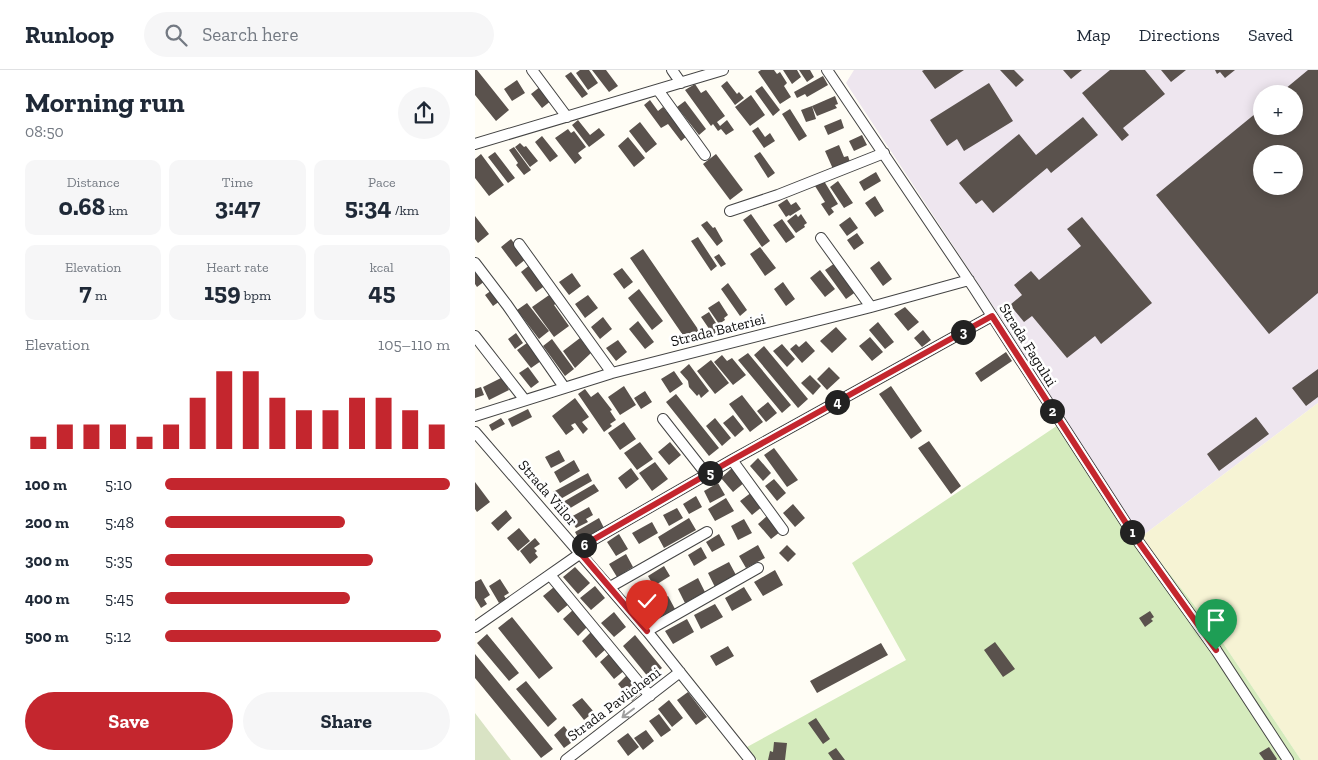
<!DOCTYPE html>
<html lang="en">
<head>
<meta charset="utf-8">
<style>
  body { margin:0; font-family:"Zilla Slab",serif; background:#f6f6f7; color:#1f2937; height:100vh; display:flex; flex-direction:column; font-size:19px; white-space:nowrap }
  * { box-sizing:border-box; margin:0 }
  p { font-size:16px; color:#747a83 }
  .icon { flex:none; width:28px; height:28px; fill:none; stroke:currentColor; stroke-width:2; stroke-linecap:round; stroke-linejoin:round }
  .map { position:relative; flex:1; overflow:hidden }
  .details { display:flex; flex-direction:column; background:#fff; width:475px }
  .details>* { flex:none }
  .buttons { position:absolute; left:778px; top:15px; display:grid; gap:10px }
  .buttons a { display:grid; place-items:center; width:50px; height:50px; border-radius:50%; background:#fff; box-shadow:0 2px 12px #0003; font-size:25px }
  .pin { position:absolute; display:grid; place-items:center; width:42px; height:42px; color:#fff; margin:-51px -21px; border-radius:50% 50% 50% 0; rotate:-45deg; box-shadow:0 0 5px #0007 }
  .pin .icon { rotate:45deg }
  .km { position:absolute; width:25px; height:25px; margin:-12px; border-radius:50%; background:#222; color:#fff; font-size:14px; line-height:25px; text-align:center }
  .round { display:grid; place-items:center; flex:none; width:52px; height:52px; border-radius:26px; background:#f6f6f7 }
  .headline { display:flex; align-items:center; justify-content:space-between; height:85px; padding:0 25px }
  h1 { font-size:28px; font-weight:800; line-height:38px }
  .metrics { display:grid; grid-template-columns:repeat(3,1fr); gap:8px; height:85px; padding:5px 25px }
  .metrics div { display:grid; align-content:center; border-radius:10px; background:#f6f6f7; text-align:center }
  .metrics b { font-size:25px; font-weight:800 }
  .metrics small { font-size:14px; font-weight:400 }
  .metrics p { font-size:14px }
  .chart { height:140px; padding:10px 25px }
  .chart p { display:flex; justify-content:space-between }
  .chart svg { width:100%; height:90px; margin-top:5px; stroke:#c4262e; stroke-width:6 }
  .action { display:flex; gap:10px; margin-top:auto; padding:10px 25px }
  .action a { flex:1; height:58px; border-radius:30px; background:#c4262e; color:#fff; font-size:20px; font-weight:800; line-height:58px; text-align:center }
  .action a+a { background:#f6f6f7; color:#1f2937 }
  ul { padding:0 25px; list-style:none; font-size:16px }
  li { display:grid; grid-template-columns:80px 60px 1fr; align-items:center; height:38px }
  li i { height:12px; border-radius:6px; background:#c4262e }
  header { display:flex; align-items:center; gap:30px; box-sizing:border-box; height:70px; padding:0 25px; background:#fff; border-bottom:1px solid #e0e1e3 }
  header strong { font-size:24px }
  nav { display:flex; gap:28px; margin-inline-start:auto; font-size:18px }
  .search { width:350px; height:45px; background:#f6f6f7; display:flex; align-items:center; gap:12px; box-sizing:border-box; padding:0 18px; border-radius:28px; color:#747a83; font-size:19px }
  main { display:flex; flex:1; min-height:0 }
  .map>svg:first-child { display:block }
</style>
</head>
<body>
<header>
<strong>Runloop</strong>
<div class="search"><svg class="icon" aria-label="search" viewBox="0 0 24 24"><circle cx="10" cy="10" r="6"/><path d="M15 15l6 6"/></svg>Search here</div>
<nav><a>Map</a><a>Directions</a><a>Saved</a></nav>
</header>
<main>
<section class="details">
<div class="headline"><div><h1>Morning run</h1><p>08:50</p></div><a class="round"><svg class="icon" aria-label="share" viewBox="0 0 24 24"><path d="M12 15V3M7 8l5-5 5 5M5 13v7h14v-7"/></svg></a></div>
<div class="metrics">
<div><p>Distance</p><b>0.68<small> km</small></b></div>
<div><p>Time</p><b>3:47</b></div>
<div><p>Pace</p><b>5:34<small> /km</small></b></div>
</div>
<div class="metrics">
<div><p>Elevation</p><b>7<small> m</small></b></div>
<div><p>Heart rate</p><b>159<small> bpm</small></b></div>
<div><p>kcal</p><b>45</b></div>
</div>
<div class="chart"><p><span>Elevation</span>105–110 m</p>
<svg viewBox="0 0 160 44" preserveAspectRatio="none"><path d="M5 44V38M15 44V32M25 44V32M35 44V32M45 44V38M55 44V32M65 44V19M75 44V6M85 44V6M95 44V19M105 44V25M115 44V25M125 44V19M135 44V19M145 44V25M155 44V32"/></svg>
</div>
<ul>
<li><b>100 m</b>5:10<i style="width:100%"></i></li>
<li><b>200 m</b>5:48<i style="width:63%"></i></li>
<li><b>300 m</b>5:35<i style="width:73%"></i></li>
<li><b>400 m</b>5:45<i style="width:65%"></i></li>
<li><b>500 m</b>5:12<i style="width:97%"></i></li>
</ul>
<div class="action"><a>Save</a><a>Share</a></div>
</section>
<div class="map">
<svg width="843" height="690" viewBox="0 0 843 690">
  <rect width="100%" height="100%" fill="#fffdf5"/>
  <path fill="#eee6ef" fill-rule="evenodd" d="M379,0H843V333L666,467L589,351L528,251L371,13ZM786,24H819V56H786ZM786,84H819V116H786Z"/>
  <path fill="#f6f3d4" d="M843,333V690H826L744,567L666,467Z"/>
  <path fill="#d5ebbd" d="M589,351L666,467L744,567L826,690H282L272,677L431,590L377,493Z"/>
  <path fill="#d9e3c4" d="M0,643L36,690H0Z"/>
  <path fill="#5a524d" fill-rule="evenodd" d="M0,0H2L34,40L21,51L0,25Z
    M105,0H114L123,13L113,20L101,3Z
    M117,0H131L143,16L134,22Z
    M286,0H299L302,4L305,2L312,13L309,16L316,27L305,34L283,2Z
    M308,0H322L326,7L317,14Z
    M324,0H335L339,7L332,12Z
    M449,0H489L460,19L447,1Z
    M525,0H539L549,10L541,17Z
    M588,0H607L596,9Z
    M635,0H670L690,24L648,58L654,65L647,71L607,23Z
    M686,0H711L696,12Z
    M740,0H760L750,8L745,2L742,4Z
    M833,0H843V223L794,264L681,125L786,39V56H819V24H804ZM786,84H819V116H786Z
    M96,2L113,24L107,28L90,6Z
    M348,6L353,15L332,27L330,24L322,28L319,22Z
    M42,10L50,23L37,31L29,19Z
    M252,11L262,24L264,22L269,28L260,35L246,16Z
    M514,13L538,51L489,81L482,69L472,76L455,50Z
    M220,14L226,23L231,20L250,46L242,52L245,56L252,50L259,60L251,65L246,59L243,61L238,54L236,56L210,20Z
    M66,16L77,30L67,38L56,24Z
    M287,16L305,40L298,46L280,21Z
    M276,25L290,45L275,56L260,37Z
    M360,26L363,34L360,35L362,38L342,46L337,36Z
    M175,30L183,41L188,37L192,42L194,41L212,66L206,71L193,54L186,58L169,35Z
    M210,31L231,59L224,65L202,37Z
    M337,36L341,49L331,52L326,40Z
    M315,39L332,66L324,71L307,44Z
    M608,47L623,65L576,103L572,98L518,143L507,130L501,134L484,113L544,64L561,85Z
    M366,49L369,58L353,65L349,56Z
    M103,50L115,65L124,58L130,65L114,77L97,55Z
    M165,52L182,74L171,83L154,61Z
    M283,57L290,67L295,63L300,71L289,78L277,61Z
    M93,59L96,63L99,61L111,77L103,83L107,88L100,94L80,68Z
    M387,65L392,75L379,81L374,71Z
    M67,66L83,86L75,92L60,72Z
    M153,67L170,88L159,97L143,76Z
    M45,73L49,77L51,76L63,91L55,97L40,77Z
    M364,75L369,87L373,86L375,92L358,99L350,81Z
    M39,77L56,100L49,105L41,95L43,93L34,80Z
    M20,82L40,108L33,113L13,87Z
    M285,82L300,103L293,108L279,86Z
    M6,84L29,115L14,126L0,108V89Z
    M241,84L268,120L255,130L228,94Z
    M401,102L406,111L389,121L384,112Z
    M349,111L363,134L356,138L359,142L354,146L346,134L350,132L340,116Z
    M363,111L378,133L369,138L355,117Z
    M400,126L409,141L400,147L390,133Z
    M312,129L316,135L321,132L326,139L315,146L314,145L311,147L303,135Z
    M276,144L295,171L287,177L268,150Z
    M321,144L323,147L326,144L332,153L329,155L330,157L321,163L312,151Z
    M0,146L14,164L3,173L0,169Z
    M375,147L383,158L372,166L364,155Z
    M607,147L677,233L626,274L620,266L592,288L557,246L549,252L535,235L547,225L539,215L556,201L564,210L606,176L592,159Z
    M307,149L320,167L311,173L298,155Z
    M232,151L238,158L240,157L248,171L242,176L226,155Z
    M382,163L389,173L379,180L372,170Z
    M223,167L242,196L236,201L216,171Z
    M36,169L51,189L41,197L26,177Z
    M285,177L301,198L290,206L275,184Z
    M168,179L227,265L214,274L155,188Z
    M244,184L251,194L246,197L239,187Z
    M404,191L417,209L408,216L395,198Z
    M360,193L382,221L371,229L350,200Z
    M56,194L71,215L61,222L46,202Z
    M0,198L10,211L2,217L0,214Z
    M147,198L158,212L149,219L138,204Z
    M345,200L360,219L350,227L335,208Z
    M97,203L106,216L94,225L84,212Z
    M308,212L320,229L311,236L299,219Z
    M253,213L272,240L265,246L246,219Z
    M164,219L188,251L177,260L153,228Z
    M17,220L25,231L18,236L10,225Z
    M77,223L83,232L79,235L94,256L79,267L57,237Z
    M113,225L123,238L110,248L100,234Z
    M244,231L253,245L249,248L250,250L244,254L233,238Z
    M52,233L74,261L64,269L42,240Z
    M430,237L444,252L433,261L419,244Z
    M234,242L246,261L239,266L226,247Z
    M128,247L137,259L125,269L116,257Z
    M163,251L179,272L170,279L154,259Z
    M403,252L419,272L410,279L394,260Z
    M361,257L372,269L357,283L345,271Z
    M448,260L456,270L447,277L439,268Z
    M41,263L48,273L40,279L33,269Z
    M395,267L408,282L397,291L384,276Z
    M105,268L116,283L100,298L88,281Z
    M77,269L99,299L90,306L68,276Z
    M143,270L152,282L141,291L131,278Z
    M331,271L340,281L327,293L315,279L321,274L324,277Z
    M52,273L66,291L56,298L42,280Z
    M307,274L320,289L312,297L298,281Z
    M289,276L333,329L323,338L279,285Z
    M531,282L537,291L506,312L500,303Z
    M273,283L316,335L307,343L263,290Z
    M247,285L252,291L257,288L271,305L258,315L239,292Z
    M236,290L254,313L240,324L222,301Z
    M214,294L234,321L226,328L224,324L222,326L214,317L213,311L205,302Z
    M53,297L64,312L56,318L44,303Z
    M354,297L365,308L352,320L342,309Z
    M843,299V327L831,336L817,318Z
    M199,301L208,314L195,323L186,309Z
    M335,305L346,316L338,325L326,313Z
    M28,307L34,320L14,330L8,317Z
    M149,316L161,335L145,345L133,327Z
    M416,316L447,361L436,369L404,324Z
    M6,317L9,325L0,328V319Z
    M110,319L116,327L123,322L137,340L135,341L141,350L135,354L137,356L129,362L103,324Z
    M170,321L177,332L166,339L159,328Z
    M201,324L244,378L234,386L191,332Z
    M267,325L288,352L275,362L254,334Z
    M100,328L114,347L107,352L113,359L108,364L100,353L96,355L99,359L91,365L77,346Z
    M293,332L302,343L291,352L282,341Z
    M53,339L57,347L37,357L33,349Z
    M258,345L269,359L260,367L248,353Z
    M781,347L794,364L744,401L732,384Z
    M26,348L30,354L17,361L14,355Z
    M240,348L256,368L247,376L231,356Z
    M149,352L161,369L145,380L133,363Z
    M454,371L486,416L476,424L443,378Z
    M165,372L178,389L162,400L149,383Z
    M195,372L206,385L194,395L183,382Z
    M299,378L323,410L312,417L289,385Z
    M84,380L90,391L76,398L70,387Z
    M283,388L296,403L288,411L275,396Z
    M99,390L105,401L85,413L79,402Z
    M180,392L193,409L177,421L164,403Z
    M156,398L164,409L151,419L143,408Z
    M257,398L270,412L258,422L246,408Z
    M113,403L117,411L82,431L78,422Z
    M299,409L311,423L302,431L290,416Z
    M0,412L15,432L2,442L0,439Z
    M243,413L250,425L235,433L229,421Z
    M119,414L124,421L92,440L88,432Z
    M277,422L288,436L277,445L265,431Z
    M221,426L227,437L214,444L208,434Z
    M251,428L259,441L240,451L233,439Z
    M318,434L330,448L320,457L308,443Z
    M114,437L118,445L111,449L113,452L101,458L94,448Z
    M202,438L208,448L194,456L188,445Z
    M31,440L37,448L23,461L16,453Z
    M292,446L305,462L296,469L283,454Z
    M124,448L130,460L106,473L100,462Z
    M214,448L221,460L189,478L183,467Z
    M269,449L277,463L263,470L256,456Z
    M177,452L183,463L164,474L157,463Z
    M44,458L55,471L43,481L32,468Z
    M144,464L153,479L141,486L132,472Z
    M244,464L250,475L237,482L231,472Z
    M60,468L65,474L59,478L62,481L60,483L63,487L55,494L45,481Z
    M283,475L290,488L271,498L264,486Z
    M312,475L321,484L313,492L304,483Z
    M226,477L232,488L219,496L213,485Z
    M151,484L158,497L142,507L134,494Z
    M254,492L261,505L240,517L233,503Z
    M189,496L195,506L179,516L173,506Z
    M100,497L115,513L103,524L88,507Z
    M300,500L308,515L288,526L279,512Z
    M223,508L230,522L210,533L203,519Z
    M6,509L15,525L9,529L12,534L6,538L0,528V512Z
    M25,509L34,523L29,526L31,529L24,533L14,516Z
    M120,516L130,528L116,540L105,528Z
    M79,517L94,534L83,543L68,526Z
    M269,517L277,530L257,541L250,528Z
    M193,526L200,539L179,550L172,537Z
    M240,534L248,547L226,559L219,545Z
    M99,539L113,556L103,566L88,549Z
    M675,541L679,547L676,549L678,551L670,557L664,548Z
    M139,542L151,557L139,567L126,553Z
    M37,547L78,598L64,609L23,558Z
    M212,549L219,562L198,574L190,561Z
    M117,561L132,578L121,588L107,571Z
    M12,564L44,603L34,611L2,573Z
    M160,565L187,598L174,608L148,576Z
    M520,572L540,599L528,607L509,580Z
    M406,573L413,585L342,623L335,611Z
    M253,576L259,586L241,596L235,586Z
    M135,583L150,600L139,609L125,592Z
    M0,584L78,679L66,688L0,608Z
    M153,604L168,621L157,631L143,614Z
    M51,611L82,649L73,657L41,619Z
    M213,622L232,647L221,655L202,630Z
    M107,628L119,642L109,650L97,635Z
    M194,630L208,648L197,657L183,639Z
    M184,644L196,660L186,667L174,651Z
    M341,648L355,669L348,674L333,653Z
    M89,656L100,670L89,678L79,665Z
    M171,660L179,671L168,680L159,668Z
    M153,663L164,677L153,686L142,671Z
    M299,672L312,673L310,690H293L295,681L298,682Z
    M794,677L802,689L801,690H789L784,683Z
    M361,678L370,690H358L353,683Z"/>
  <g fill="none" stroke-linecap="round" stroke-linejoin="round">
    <defs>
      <path id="minor" d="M57,0L92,47
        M197,0L206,13
        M352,0L499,218L658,464L741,580L813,690
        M183,20L230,85
        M0,74L248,0
        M255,141L303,125L409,83
        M346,168L396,237
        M44,174L137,303
        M0,193L32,235L89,317
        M0,266L49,329
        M0,346L137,303L396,237L494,210
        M188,349L232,405
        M0,362L172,561L275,690
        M257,390L308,460
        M102,479L257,390L517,246
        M75,505L175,626
        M135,517L232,462
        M0,557L106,483
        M172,561L283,498
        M91,690L205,602"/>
    </defs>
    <use href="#minor" stroke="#444" stroke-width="12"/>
    <use href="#minor" stroke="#fff" stroke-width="10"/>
  </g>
  <defs><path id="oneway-shaft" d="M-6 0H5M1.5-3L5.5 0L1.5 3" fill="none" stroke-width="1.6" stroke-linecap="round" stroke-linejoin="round" transform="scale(1.25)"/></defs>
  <use stroke="#a0a0a0" href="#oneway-shaft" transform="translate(153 643) rotate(143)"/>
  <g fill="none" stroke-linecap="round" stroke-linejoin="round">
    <defs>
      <path id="route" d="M172,561L102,479L257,390L517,246L658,464L741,580"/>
    </defs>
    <use href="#route" stroke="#fff" stroke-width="10"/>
    <use href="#route" stroke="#c4262e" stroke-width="6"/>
  </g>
  <g text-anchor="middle" stroke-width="5" stroke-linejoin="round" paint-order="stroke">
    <g font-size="15" fill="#111" stroke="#fff">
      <text transform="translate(243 260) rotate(-14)" y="5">Strada Bateriei</text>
      <text transform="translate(553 275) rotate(58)" y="5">Strada Fagului</text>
      <text transform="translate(73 423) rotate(49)" y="5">Strada Viilor</text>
      <text transform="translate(139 634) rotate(-37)" y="5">Strada Pavlicheni</text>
    </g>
  </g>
</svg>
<div class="buttons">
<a>+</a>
<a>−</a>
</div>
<div class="pin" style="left:741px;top:580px;background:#1e9e55"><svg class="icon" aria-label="arrive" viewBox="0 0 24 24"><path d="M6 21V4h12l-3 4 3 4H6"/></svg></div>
<div class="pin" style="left:172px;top:561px;background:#d93025"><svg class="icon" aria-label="check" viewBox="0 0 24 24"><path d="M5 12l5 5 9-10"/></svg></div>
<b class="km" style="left:657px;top:462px">1</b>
<b class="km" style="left:577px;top:341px">2</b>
<b class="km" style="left:488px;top:262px">3</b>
<b class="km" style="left:362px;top:332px">4</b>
<b class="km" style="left:235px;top:403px">5</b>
<b class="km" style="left:109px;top:475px">6</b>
</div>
</main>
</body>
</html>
